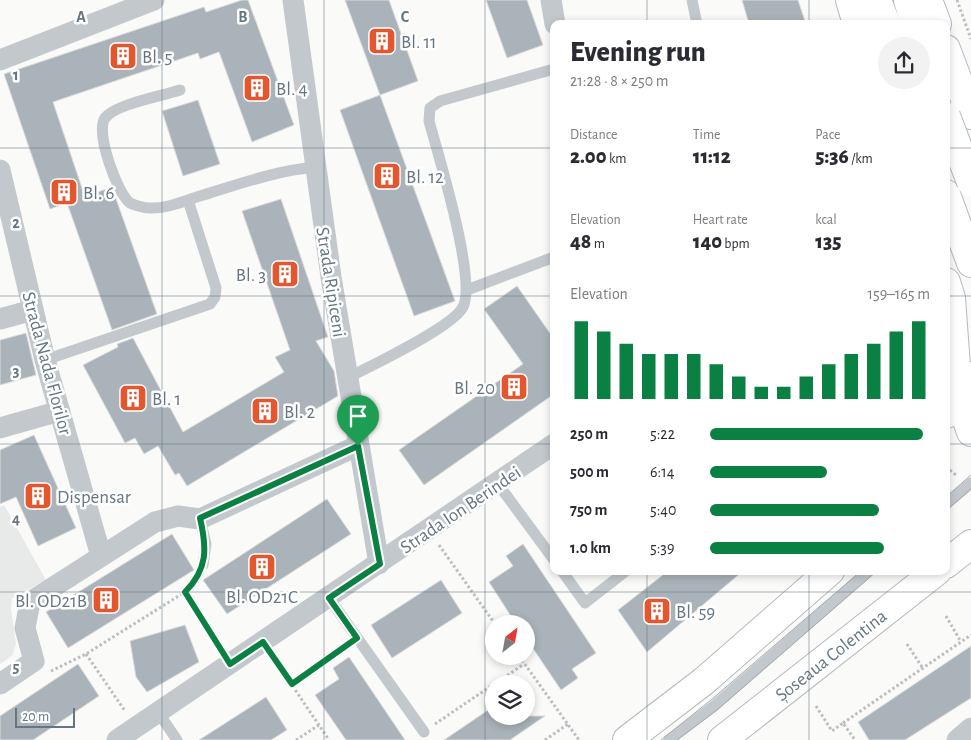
<!DOCTYPE html>
<html lang="en">
<head>
<meta charset="utf-8">
<style>
  body { margin:0; font-family:"Alegreya Sans",sans-serif; background:#f2f2f3; color:#2b2b33; height:100vh; display:flex; flex-direction:column; font-size:19px; white-space:nowrap }
  * { box-sizing:border-box; margin:0 }
  p { font-size:16px; color:#7c7c81 }
  .icon { flex:none; width:28px; height:28px; fill:none; stroke:currentColor; stroke-width:2; stroke-linecap:round; stroke-linejoin:round }
  .map { position:relative; flex:1; overflow:hidden }
  .details { position:absolute; left:550px; top:20px; width:400px; height:555px; display:flex; flex-direction:column; background:#fff; border-radius:10px; box-shadow:0 2px 8px #0003 }
  .details>* { flex:none }
  .needle { width:32px; rotate:31deg }
  .tools { position:absolute; left:485px; top:615px; display:grid; gap:10px }
  .tools a { display:grid; place-items:center; width:50px; height:50px; border-radius:50%; background:#fff; box-shadow:0 2px 8px #0003; font-size:25px }
  .scale { position:absolute; left:15px; bottom:12px; width:60px; box-sizing:border-box; padding-left:5px; border:2px solid #657683; border-top:0; font-size:14px; line-height:18px; white-space:nowrap; color:#657683; -webkit-text-stroke:4px #fff; paint-order:stroke }
  .pin { position:absolute; display:grid; place-items:center; width:42px; height:42px; color:#fff; margin:-51px -21px; border-radius:50% 50% 50% 0; rotate:-45deg; box-shadow:0 0 5px #0007 }
  .pin .icon { rotate:45deg }
  .round { display:grid; place-items:center; flex:none; width:52px; height:52px; border-radius:26px; background:#f2f2f3 }
  .headline { display:flex; align-items:center; justify-content:space-between; height:85px; padding:0 20px }
  h1 { font-size:28px; font-weight:800; line-height:38px }
  .metrics { display:grid; grid-template-columns:repeat(3,1fr); gap:8px; height:85px; padding:5px 20px }
  .metrics div { display:grid; align-content:center }
  .metrics b { font-size:21px; font-weight:800 }
  .metrics small { font-size:14px; font-weight:400 }
  .metrics p { font-size:14px }
  .chart { height:140px; padding:10px 20px }
  .chart p { display:flex; justify-content:space-between }
  .chart svg { width:100%; height:90px; margin-top:5px; stroke:#0b8043; stroke-width:6 }
  ul { padding:0 20px; list-style:none; font-size:16px }
  li { display:grid; grid-template-columns:80px 60px 1fr; align-items:center; height:38px }
  li i { height:12px; border-radius:6px; background:#0b8043 }
  .map>svg:first-child { display:block }
</style>
</head>
<body>
<div class="map">
<svg width="971" height="740" viewBox="0 0 971 740">
  <rect width="100%" height="100%" fill="#fafaf8"/>
  <path fill="#e8e9e9" d="M4,505L46,580L12,598L11,609L16,644L12,656L0,664V507Z"/>
  <path fill="#aab3b9" stroke="#dcdcda" d="M242,0H248L294,125L252,142L219,52L200,59L198,53L53,102L85,197L111,187L115,196L157,314L112,330L67,203L50,209L4,74L204,7L206,12Z
    M345,0H389L418,81L380,95Z
    M486,0H527L543,45L507,58Z
    M742,0H798L806,24H749Z
    M380,95L455,301L414,316L340,110Z
    M198,100L220,164L183,176L162,111Z
    M281,199L328,337L316,341L334,371L338,396L187,486L179,473L175,475L158,446L144,454L135,438L125,443L83,365L118,347L117,344L133,338L183,432L284,372L275,357L290,350L242,211Z
    M517,286L554,339V394L424,485L399,450L523,364L484,309Z
    M26,333L36,375L0,385V340Z
    M34,435L76,528L38,546L16,497L0,504V450Z
    M327,499L351,534L227,614L203,580Z
    M172,534L194,570L68,648L46,612Z
    M523,544L596,653L572,669L578,678L561,690L526,638V624H516L489,582L513,566L506,556Z
    M668,571H743L647,652L618,610Z
    M441,580L462,613L392,658L371,625Z
    M185,625L199,662L147,692L136,677L130,641Z
    M971,646V698L905,740H869L858,722Z
    M349,657L405,740H346L315,695L339,679L333,668Z
    M78,664L99,696L33,740H0V716Z
    M266,697L287,730L271,740H199Z
    M494,706V716H545L510,740H444Z"/>
  <g fill="none" stroke-linecap="round" stroke-linejoin="round">
    <defs>
      <path id="secondary" d="M850,0L857,24
        M877,0L886,24
        M908,0L915,24
        M928,0L937,24
        M946,49L971,115
        M946,194L971,263
        M946,282L951,298L958,394L971,432"/>
      <g id="primary">
        <path d="M946,414L971,376"/>
        <path d="M946,564L971,544"/>
        <path d="M627,740L704,681L830,571"/>
        <path id="s1" d="M722,740L937,571"/>
      </g>
    </defs>
    <use href="#secondary" stroke="#b3babf" stroke-width="30"/>
    <use href="#primary" stroke="#b5babe" stroke-width="30"/>
    <path stroke="#bbbfc2" stroke-width="3" stroke-dasharray="2.5 2.5" stroke-linecap="butt" d="M957,0L971,39
      M946,467L956,475
      M439,545L495,624
      M198,578L185,592L219,647
      M946,616L961,642
      M907,644L922,667
      M86,654L125,711
      M519,656L579,740
      M273,657L329,740
      M51,671L86,654L185,592
      M292,684L345,647
      M495,684L524,664
      M816,706L832,731L843,723L855,740
      M843,723L971,635
      M435,724L494,684
      M296,740L319,725
      M545,740L568,724"/>
    <path stroke="#c3c8cc" stroke-width="11" d="M692,0L697,24
      M180,90C162,96 116,104 105,118C95,132 117,193 130,203C134,205 144,208 149,208C166,209 184,201 200,196C239,184 275,171 315,167
      M467,290L554,257
      M45,360L210,304L215,297L216,288L188,200
      M347,378C371,366 453,327 463,307C477,280 438,154 429,121L430,108L440,101L554,69
      M498,484L554,560
      M946,504L971,483
      M200,519L206,544L203,565
      M562,571L585,603L626,571
      M329,598L424,732
      M158,712L177,740
      M669,740L714,706L869,571"/>
    <path stroke="#c3c8cc" stroke-width="21" d="M293,0L331,277L379,564
      M551,0L555,24
      M0,60L154,0
      M0,170L45,360L101,556
      M0,319L33,310
      M0,428L60,411
      M0,684L34,661L25,628L30,602L155,522L178,516L200,519L359,445
      M117,740L554,444
      M957,740L971,728"/>
    <use href="#secondary" stroke="#fff" stroke-width="28"/>
    <use href="#primary" stroke="#fff" stroke-width="28"/>
    <path stroke="#a2aab0" stroke-width="1" d="M946,497L971,475
      M946,511L971,489
      M661,740L711,700L861,571
      M677,740L717,710L877,571"/>
    <defs>
      <path id="secondary-bridge" d="M946,116L971,182"/>
    </defs>
    <use href="#secondary-bridge" stroke="#b3babf" stroke-width="30" stroke-linecap="butt"/>
    <use href="#secondary-bridge" stroke="#fff" stroke-width="28"/>
  </g>
  <g fill="none" stroke-linecap="round" stroke-linejoin="round">
    <defs>
      <path id="route" d="M358,446L380,564L329,598L357,638L292,684L263,642L230,664L185,592C208,569 207,548 200,518Z"/>
    </defs>
    <use href="#route" stroke="#fff" stroke-width="10"/>
    <use href="#route" stroke="#0b8043" stroke-width="6"/>
  </g>
  <path fill="none" stroke="#657683" stroke-width="1" stroke-opacity="0.55" d="M162,0V740M324,0V740M485,0V740M647,0V24M809,0V24M0,148H554M946,148H971M0,296H554M946,296H971M0,444H554M946,444H971M647,571V740M809,571V740M0,592H971"/>
  <defs>
    <symbol id="building-square" viewBox="-11 -11 22 22"><rect x="-9" y="-9" width="18" height="18" rx="4" fill="#e4572e" stroke="#fff"/><path d="M-4-6H4V6H1V3H-1V6H-4ZM-2.5-4.3h1.7v1.8h-1.7ZM.8-4.3h1.7v1.8H.8ZM-2.5-1h1.7V.8h-1.7ZM.8-1h1.7V.8H.8Z" fill="#fff"/></symbol>
  </defs>
  <g fill-rule="evenodd">
    <use href="#building-square" x="366" y="25" width="32" height="32"/>
    <use href="#building-square" x="107" y="40" width="32" height="32"/>
    <use href="#building-square" x="241" y="72" width="32" height="32"/>
    <use href="#building-square" x="371" y="160" width="32" height="32"/>
    <use href="#building-square" x="48" y="176" width="32" height="32"/>
    <use href="#building-square" x="269" y="258" width="32" height="32"/>
    <use href="#building-square" x="498" y="371" width="32" height="32"/>
    <use href="#building-square" x="117" y="382" width="32" height="32"/>
    <use href="#building-square" x="249" y="395" width="32" height="32"/>
    <use href="#building-square" x="22" y="480" width="32" height="32"/>
    <use href="#building-square" x="246" y="551" width="32" height="32"/>
    <use href="#building-square" x="90" y="584" width="32" height="32"/>
    <use href="#building-square" x="641" y="595" width="32" height="32"/>
  </g>
  <g text-anchor="middle" stroke-width="5" stroke-linejoin="round" paint-order="stroke">
    <g font-size="19" fill="#657683" stroke="#fff" text-anchor="start">
      <text x="401" y="48">Bl. 11</text>
      <text x="142" y="63">Bl. 5</text>
      <text x="276" y="95">Bl. 4</text>
      <text x="406" y="183">Bl. 12</text>
      <text x="83" y="199">Bl. 6</text>
      <text x="266" y="281" text-anchor="end">Bl. 3</text>
      <text x="495" y="394" text-anchor="end">Bl. 20</text>
      <text x="152" y="405">Bl. 1</text>
      <text x="284" y="418">Bl. 2</text>
      <text x="57" y="503">Dispensar</text>
      <text x="262" y="603" text-anchor="middle">Bl. OD21C</text>
      <text x="87" y="607" text-anchor="end">Bl. OD21B</text>
      <text x="676" y="618">Bl. 59</text>
    </g>
    <g font-size="19" fill="#657683" stroke="#fff">
      <text transform="translate(332 282) rotate(81)" y="7">Strada Ripiceni</text>
      <text transform="translate(48 363) rotate(75)" y="7">Strada Nada Florilor</text>
      <text transform="translate(460 509) rotate(-34)" y="7">Strada Ion Berindei</text>
      <text dy="7" stroke="none"><textPath href="#s1" startOffset="138">Șoseaua Colentina</textPath></text>
    </g>
  </g>
  <g font-size="16" text-anchor="middle" font-weight="bold" fill="#657683" stroke="#fff" stroke-width="5" stroke-linejoin="round" paint-order="stroke">
    <text x="81" y="22">A</text>
    <text x="243" y="22">B</text>
    <text x="405" y="22">C</text>
    <text x="16" y="80">1</text>
    <text x="16" y="228">2</text>
    <text x="16" y="376">3</text>
    <text x="16" y="524">4</text>
    <text x="16" y="672">5</text>
  </g>
</svg>
<div class="tools">
<a><svg class="needle" viewBox="-14 -14 28 28"><path d="M0-13l5 13h-10z" fill="#e53935"/><path d="M0 13l5-13h-10z" fill="#7c7c81"/></svg></a>
<a><svg class="icon" aria-label="layers" viewBox="0 0 24 24"><path d="M12 4l9 5-9 5-9-5zM3 14l9 5 9-5"/></svg></a>
</div>
<div class="scale">20 m</div>
<div class="pin" style="left:358px;top:446px;background:#1e9e55"><svg class="icon" aria-label="arrive" viewBox="0 0 24 24"><path d="M6 21V4h12l-3 4 3 4H6"/></svg></div>
<section class="details">
<div class="headline"><div><h1>Evening run</h1><p>21:28 · 8 × 250 m</p></div><a class="round"><svg class="icon" aria-label="share" viewBox="0 0 24 24"><path d="M12 15V3M7 8l5-5 5 5M5 13v7h14v-7"/></svg></a></div>
<div class="metrics">
<div><p>Distance</p><b>2.00<small> km</small></b></div>
<div><p>Time</p><b>11:12</b></div>
<div><p>Pace</p><b>5:36<small> /km</small></b></div>
</div>
<div class="metrics">
<div><p>Elevation</p><b>48<small> m</small></b></div>
<div><p>Heart rate</p><b>140<small> bpm</small></b></div>
<div><p>kcal</p><b>135</b></div>
</div>
<div class="chart"><p><span>Elevation</span>159–165 m</p>
<svg viewBox="0 0 160 44" preserveAspectRatio="none"><path d="M5 44V6M15 44V11M25 44V17M35 44V22M45 44V22M55 44V22M65 44V27M75 44V33M85 44V38M95 44V38M105 44V33M115 44V27M125 44V22M135 44V17M145 44V11M155 44V6"/></svg>
</div>
<ul>
<li><b>250 m</b>5:22<i style="width:97%"></i></li>
<li><b>500 m</b>6:14<i style="width:53%"></i></li>
<li><b>750 m</b>5:40<i style="width:77%"></i></li>
<li><b>1.0 km</b>5:39<i style="width:79%"></i></li>
</ul>
</section>
</div>
</body>
</html>
